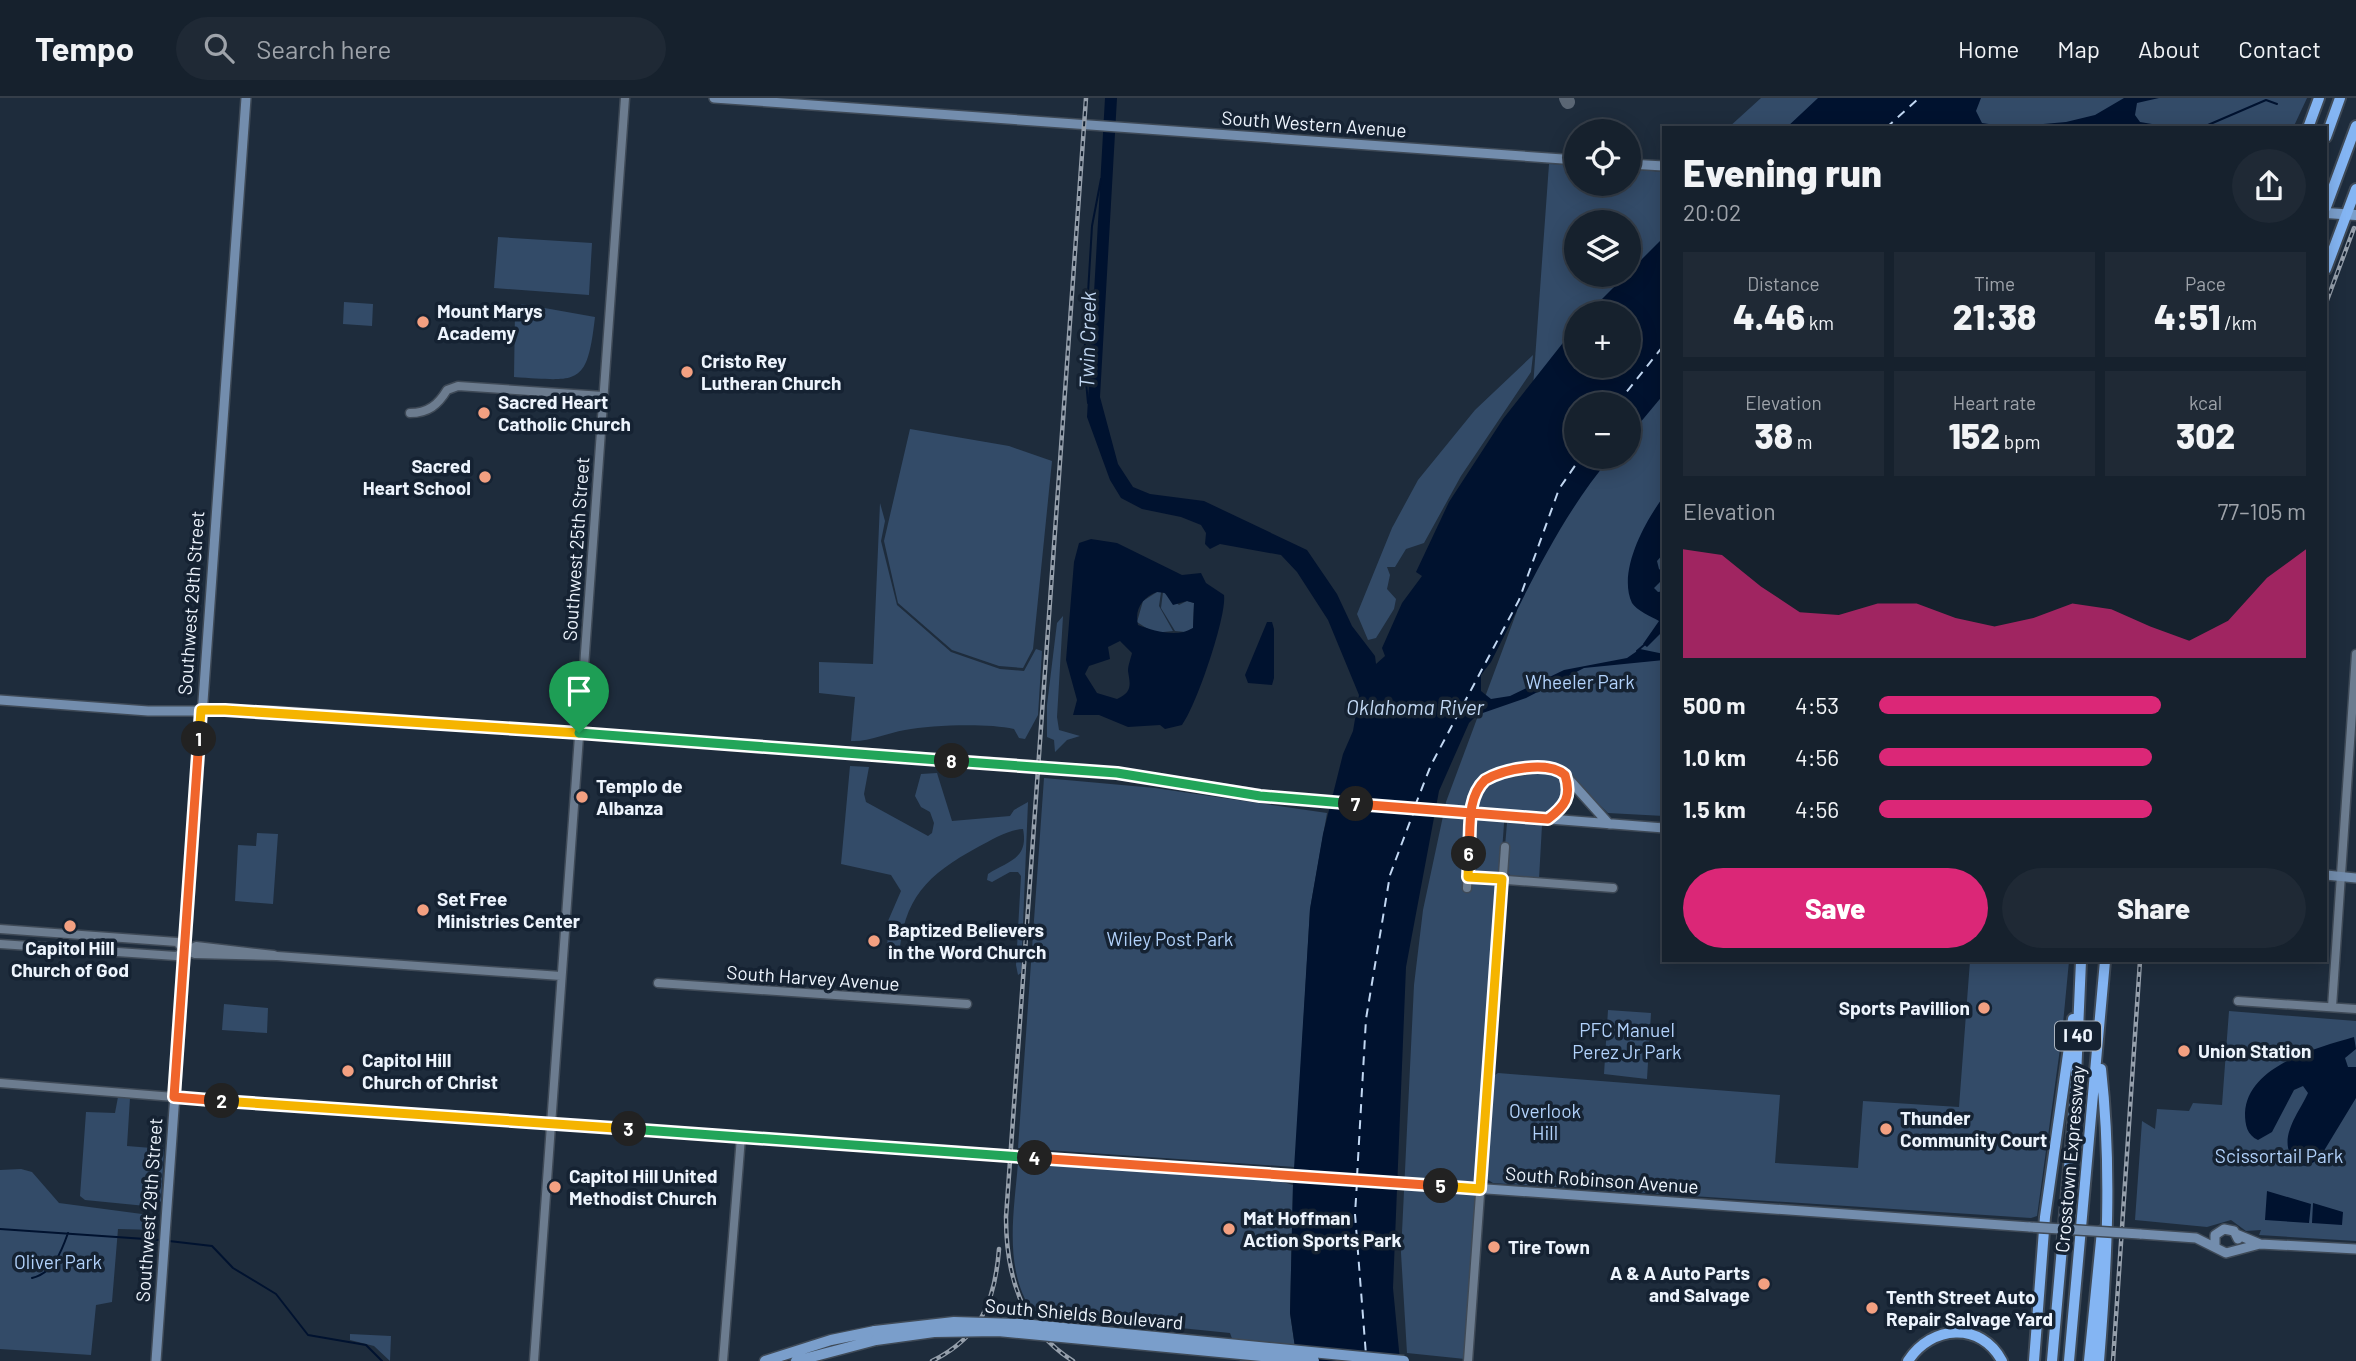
<!DOCTYPE html>
<html lang="en">
<head>
<meta charset="utf-8">
<style>
  body { margin:0; font-family:Barlow,sans-serif; background:#1f2935; color:#f1f3f6; height:100vh; display:flex; flex-direction:column; font-size:26px; white-space:nowrap }
  * { box-sizing:border-box; margin:0 }
  p { font-size:23px; color:#9ea3aa }
  .icon { flex:none; width:38px; height:38px; fill:none; stroke:currentColor; stroke-width:2; stroke-linecap:round; stroke-linejoin:round }
  .map { position:relative; flex:1; overflow:hidden }
  .drawer { position:absolute; left:1662px; top:28px; width:665px; height:836px; display:flex; flex-direction:column; background:#16212d; border-radius:0px; box-shadow:0 4px 18px #0003,0 0 0 2px #353e49 }
  .drawer>* { flex:none }
  .tools { position:absolute; left:1564px; top:21px; display:grid; gap:14px }
  .tools a { display:grid; place-items:center; width:77px; height:77px; border-radius:50%; background:#16212d; box-shadow:0 4px 18px #0003,0 0 0 2px #353e49; font-size:35px }
  .pin { position:absolute; display:grid; place-items:center; width:60px; height:60px; color:#fff; margin:-72px -30px; border-radius:50% 50% 50% 0; rotate:-45deg; box-shadow:0 0 7px #0007 }
  .pin .icon { rotate:45deg }
  .km { position:absolute; width:35px; height:35px; margin:-18px; border-radius:50%; background:#222; color:#fff; font-size:19px; line-height:35px; text-align:center }
  .round { display:grid; place-items:center; flex:none; width:74px; height:74px; border-radius:37px; background:#1f2935 }
  .summary { display:flex; align-items:center; justify-content:space-between; height:119px; padding:0 21px }
  h1 { font-size:38px; font-weight:800; line-height:52px }
  .metrics { display:grid; grid-template-columns:repeat(3,1fr); gap:10px; height:119px; padding:7px 21px }
  .metrics div { display:grid; align-content:center; border-radius:0px; background:#1f2935; text-align:center }
  .metrics b { font-size:35px; font-weight:800 }
  .metrics small { font-size:19px; font-weight:400 }
  .metrics p { font-size:19px }
  .chart { height:196px; padding:14px 21px }
  .chart p { display:flex; justify-content:space-between }
  .chart svg { width:100%; height:126px; margin-top:7px; fill:#db2777; opacity:.7 }
  .action { display:flex; gap:14px; margin-top:auto; padding:14px 21px }
  .action a { flex:1; height:80px; border-radius:42px; background:#db2777; color:#fff; font-size:28px; font-weight:800; line-height:80px; text-align:center }
  .action a+a { background:#1f2935; color:#f1f3f6 }
  ul { padding:0 21px; list-style:none; font-size:23px }
  li { display:grid; grid-template-columns:112px 84px 1fr; align-items:center; height:52px }
  li i { height:18px; border-radius:9px; background:#db2777 }
  header { display:flex; align-items:center; gap:42px; box-sizing:border-box; height:98px; padding:0 35px; background:#16212d; border-bottom:2px solid #353e49 }
  header strong { font-size:33px }
  nav { display:flex; gap:38px; margin-inline-start:auto; font-size:24px }
  .search { width:490px; height:63px; background:#1f2935; display:flex; align-items:center; gap:18px; box-sizing:border-box; padding:0 24px; border-radius:38px; color:#9ea3aa; font-size:26px }
  .map>svg:first-child { display:block }
</style>
</head>
<body>
<header>
<strong>Tempo</strong>
<div class="search"><svg class="icon" aria-label="search" viewBox="0 0 24 24"><circle cx="10" cy="10" r="6"/><path d="M15 15l6 6"/></svg>Search here</div>
<nav><a>Home</a><a>Map</a><a>About</a><a>Contact</a></nav>
</header>
<div class="map">
<svg width="2356" height="1263" viewBox="0 0 2356 1263">
  <rect width="100%" height="100%" fill="#1e2c3c"/>
  <path fill="#334b68" fill-rule="evenodd" d="M1761,0H2307L2293,30H1728Z
    M1549,66L1577,67V86H1629V71L1664,74V718L1608,715L1556,666L1544,664L1508,671V680C1526,676 1547,667 1562,680L1565,701L1550,714L1505,712L1465,1261L1407,1255L1401,1155L1414,887L1423,812L1446,704L1517,513ZM1577,124H1629V177H1577ZM1577,215H1629V268H1577ZM1577,306H1629V359H1577Z
    M498,139L592,145L589,197L494,190Z
    M344,204L373,206L372,228L343,226Z
    M522,206L595,219C587,289 579,283 514,279L515,213Z
    M1533,257L1531,274L1461,378L1424,445L1406,451L1395,469H1387L1390,477L1387,491L1396,501L1394,511L1376,540L1368,542L1357,516L1392,430L1418,382L1475,312Z
    M910,331L1009,348L1052,363L1033,551L1023,570L999,568L952,552L898,505L884,443Z
    M880,405L885,423L881,443L897,507L951,554L1000,571L1024,573L1036,551L1042,553L1038,617L1025,641L1019,640L1014,631C987,625 932,627 905,632C887,635 869,644 851,643L855,599L819,595V564L873,566Z
    M1157,494H1161L1159,508L1173,533L1154,535L1137,524L1143,503Z
    M1163,494L1179,507L1187,503L1194,505L1193,530L1186,534L1175,533L1161,510Z
    M1063,518L1057,619L1059,632L1080,638L1067,642L1055,654L1054,642L1047,639V607L1057,525Z
    M850,668L869,669L864,696L866,704L928,738L932,735L934,725L930,714L921,709L915,698L921,676L937,675L952,723L1010,718L1014,712L1028,704L1021,875L1018,877L1016,867L1021,778L1018,774H1010L992,784L987,782L988,776C1008,763 1029,761 1023,731C1007,732 992,742 978,749C927,777 903,800 899,860H887L888,823L901,793L891,777L841,766Z
    M1044,680L1155,690L1327,715L1310,811L1295,1069L1018,1050Z
    M1507,725L1542,727L1539,781L1513,779L1503,772Z
    M257,735L278,736L273,806L235,803L238,747L256,748Z
    M1970,863H2069L2062,936L2037,1118L2031,1120L1493,1085L1485,1080L1492,979L1498,975L1780,997L1775,1065L1858,1070L1863,1003L1959,1009Z
    M224,906L268,910L267,935L222,932Z
    M1608,912L1651,915L1647,981L1604,976Z
    M2229,913L2356,923V1143L2259,1137L2261,1132L2246,1133L2231,1122L2207,1129L2135,1122L2142,1023L2155,1031L2157,1011L2189,1013L2193,1005L2222,1007Z
    M118,999L130,1000L127,1048L164,1051L161,1103L156,1109L85,1102L80,1098L86,1014L115,1015Z
    M1018,1065L1279,1083L1293,1087L1290,1215L1297,1263H1240L1230,1235L1033,1215C1003,1171 1014,1115 1018,1065Z
    M21,1071L32,1074L59,1105L157,1118L156,1132L118,1131L112,1204L96,1207L91,1257L0,1251V1072Z
    M350,1236L391,1238L390,1263L374,1248L350,1242Z"/>
  <path fill="#00122f" fill-rule="evenodd" d="M1105,0H1117L1100,299L1118,366L1133,389L1150,396L1204,403L1307,452L1337,496L1352,528L1375,558L1376,566L1385,558L1382,550L1402,505L1422,478L1416,474L1449,404L1503,321L1577,227V268H1629V215H1588L1664,139V296L1629,338V306H1577V359H1611C1560,419 1527,493 1491,564L1481,577V593L1491,601L1510,598L1564,572L1627,560L1640,551L1664,556V562L1584,570L1526,600L1477,617L1469,625L1439,693L1406,869L1393,1190L1400,1263H1297L1290,1215L1293,1087L1310,811L1323,736L1343,656L1353,633L1359,597L1328,522L1297,474L1281,457L1220,446L1210,451L1205,446L1206,435L1201,427L1181,419L1142,411L1121,400L1110,382L1087,319Z
    M1818,0H1981L1976,13L1982,25L2009,29L2066,24L2095,17L2124,0H2159L2137,5L2135,17L2140,24L2176,30H1786Z
    M1664,398V455L1657,463L1659,471L1664,475V485L1660,484L1654,490L1658,494L1664,493V532L1647,549L1643,546L1659,523C1652,519 1636,512 1632,505C1617,473 1646,422 1664,398Z
    M1091,441L1117,445L1182,477L1201,475L1206,485L1224,497C1227,518 1196,609 1182,627L1165,631L1160,627L1128,629L1099,617H1073L1077,602L1066,562L1074,464L1079,445ZM1157,494L1165,495L1173,507L1187,503L1194,505L1193,530C1177,540 1154,533 1138,527C1134,511 1143,499 1157,494ZM1120,543L1132,555C1131,560 1128,567 1128,573C1130,586 1133,594 1117,601L1097,595L1085,576L1089,568L1110,561L1108,549Z
    M1267,524H1272L1274,531V580L1272,587L1248,585L1245,577Z
    M2354,939L2356,951L2345,960L2348,969H2356V1000L2319,1061L2307,1068L2299,1067C2273,1045 2298,1017 2308,995L2303,988L2294,992L2272,1034L2258,1042C2247,1037 2245,1027 2245,1015C2247,968 2316,950 2354,939Z
    M2267,1093L2311,1106L2309,1125L2265,1122Z
    M2313,1105L2343,1114L2342,1127L2312,1125Z"/>
  <g fill="none" stroke-linecap="round" stroke-linejoin="round">
    <path stroke="#00122f" stroke-width="2" d="M2201,30L2266,2L2277,6
      M1088,305L1084,262L1092,128L1101,81
      M1637,553L1644,547
      M0,1131L160,1142
      M169,1143L212,1148L233,1170L276,1196L308,1237L366,1247L382,1263
      M32,1180C53,1175 61,1155 68,1135"/>
    <path stroke="#c2d8f3" stroke-width="2" stroke-dasharray="9 7" stroke-linecap="butt" d="M1886,30L1919,0
      M1617,306L1664,247
      M1415,708L1431,667L1519,502L1559,391L1581,359
      M1357,1079L1366,921L1390,777L1414,713
      M1357,1084L1355,1116L1366,1257"/>
    <path stroke="#5a6674" stroke-width="14" d="M1566,0L1568,4"/>
    <defs>
      <path id="tertiary" d="M410,315C428,315 438,307 447,292L458,288L603,298
        M1468,779L1613,790
        M1467,790C1469,763 1464,695 1488,681C1498,675 1513,674 1524,672C1540,669 1552,666 1565,677
        M0,831L177,844L184,852L195,856L277,858L561,878
        M0,846L176,858L196,848L274,857
        M658,885L967,906
        M2238,903L2356,911
        M2332,909L2356,556
        M0,985L174,999
        M534,1263L625,0
        M723,1263L741,1039
        M1468,1263L1505,749"/>
      <path id="secondary" d="M714,0L1577,62
        M1629,66L1664,68
        M0,602L148,613H272L1038,668L1131,677L1281,700
        M1565,677L1609,726
        M1497,717L1664,730
        M1548,721C1565,708 1571,699 1565,677
        M2326,777L2356,780
        M174,999L2030,1129
        M2140,1136L2196,1140L2226,1155L2260,1146
        M2236,1136L2260,1146L2356,1151
        M2215,1149V1137L2224,1131L2234,1133L2238,1141
        M156,1263L246,0"/>
      <path id="primary" d="M2326,115L2356,117
        M765,1263L831,1242L875,1233
        M796,1263L876,1242"/>
      <path id="motorway" d="M2308,30L2319,0
        M2326,39L2340,0
        M2326,109L2356,28
        M2326,171L2356,91
        M1908,1263C1931,1227 1981,1223 2002,1263
        M2034,1263L2045,1119L2073,921
        M2052,1263L2075,1002L2081,863
        M2069,1263L2105,863
        M2089,1263L2102,1133
        M2099,1263C2107,1165 2112,1069 2101,971"/>
    </defs>
    <use href="#tertiary" stroke="#3f4a57" stroke-width="11"/>
    <use href="#secondary" stroke="#3f4a57" stroke-width="12"/>
    <use href="#primary" stroke="#3f4a57" stroke-width="13"/>
    <use href="#motorway" stroke="#3f4a57" stroke-width="14"/>
    <use href="#tertiary" stroke="#6c7c8f" stroke-width="8"/>
    <use href="#secondary" stroke="#738dad" stroke-width="9"/>
    <use href="#primary" stroke="#7a9ecb" stroke-width="10"/>
    <use href="#motorway" stroke="#84b5f3" stroke-width="10"/>
    <defs>
      <path id="rail" d="M2326,205L2354,130
        M932,1263C981,1239 995,1203 999,1151
        M1073,1263C1021,1230 1006,1177 1006,1119L1086,0
        M2113,1263L2140,863"/>
    </defs>
    <use href="#rail" stroke="#959fab" stroke-width="4.5"/>
    <use href="#rail" stroke="#152232" stroke-width="2" stroke-dasharray="5" stroke-linecap="butt"/>
    <defs>
      <path id="secondary-bridge" d="M1281,700L1497,717
        M2030,1129L2140,1136"/>
      <path id="primary-bridge" d="M875,1233L954,1224L1022,1226L1404,1263
        M876,1242L934,1234L998,1233L1314,1263"/>
    </defs>
    <use href="#secondary-bridge" stroke="#3f4a57" stroke-width="12" stroke-linecap="butt"/>
    <use href="#primary-bridge" stroke="#3f4a57" stroke-width="13" stroke-linecap="butt"/>
    <use href="#secondary-bridge" stroke="#738dad" stroke-width="9"/>
    <use href="#primary-bridge" stroke="#7a9ecb" stroke-width="10"/>
  </g>
  <g fill="none" stroke-linecap="round" stroke-linejoin="round">
    <defs>
      <path id="split-1" d="M199,641L201,612H225L579,635"/>
      <path id="split-2" d="M199,641L174,999L222,1003"/>
      <path id="split-3" d="M222,1003L629,1031"/>
      <path id="split-4" d="M629,1031L1035,1060"/>
      <path id="split-5" d="M1035,1060L1441,1088"/>
      <path id="split-6" d="M1441,1088L1480,1091L1502,781L1468,779L1469,756"/>
      <path id="split-7" d="M1356,706C1420,711 1484,716 1548,721C1565,708 1572,699 1565,677C1548,662 1504,671 1485,682C1466,700 1471,732 1469,756"/>
      <path id="split-8" d="M952,663L1117,675L1260,698L1356,706"/>
      <path id="split-9" d="M579,635L952,663"/>
    </defs>
    <use href="#split-1" stroke="#fff" stroke-width="14"/>
    <use href="#split-2" stroke="#fff" stroke-width="14"/>
    <use href="#split-3" stroke="#fff" stroke-width="14"/>
    <use href="#split-4" stroke="#fff" stroke-width="14"/>
    <use href="#split-5" stroke="#fff" stroke-width="14"/>
    <use href="#split-6" stroke="#fff" stroke-width="14"/>
    <use href="#split-7" stroke="#fff" stroke-width="14"/>
    <use href="#split-8" stroke="#fff" stroke-width="14"/>
    <use href="#split-9" stroke="#fff" stroke-width="14"/>
    <use href="#split-1" stroke="#f5b400" stroke-width="9"/>
    <use href="#split-2" stroke="#f0652b" stroke-width="9"/>
    <use href="#split-3" stroke="#f5b400" stroke-width="9"/>
    <use href="#split-4" stroke="#22a559" stroke-width="9"/>
    <use href="#split-5" stroke="#f0652b" stroke-width="9"/>
    <use href="#split-6" stroke="#f5b400" stroke-width="9"/>
    <use href="#split-7" stroke="#f0652b" stroke-width="9"/>
    <use href="#split-8" stroke="#22a559" stroke-width="9"/>
    <use href="#split-9" stroke="#22a559" stroke-width="9"/>
  </g>
  <g fill="#f3a081" stroke="#152232" stroke-width="2.5">
    <circle cx="423" cy="224" r="7"/>
    <circle cx="687" cy="274" r="7"/>
    <circle cx="484" cy="315" r="7"/>
    <circle cx="485" cy="379" r="7"/>
    <circle cx="582" cy="699" r="7"/>
    <circle cx="423" cy="812" r="7"/>
    <circle cx="70" cy="828" r="7"/>
    <circle cx="874" cy="843" r="7"/>
    <circle cx="1984" cy="910" r="7"/>
    <circle cx="2184" cy="953" r="7"/>
    <circle cx="348" cy="973" r="7"/>
    <circle cx="1886" cy="1031" r="7"/>
    <circle cx="555" cy="1089" r="7"/>
    <circle cx="1229" cy="1131" r="7"/>
    <circle cx="1494" cy="1149" r="7"/>
    <circle cx="1764" cy="1186" r="7"/>
    <circle cx="1872" cy="1210" r="7"/>
  </g>
  <g text-anchor="middle" stroke-width="7" stroke-linejoin="round" paint-order="stroke">
    <rect fill="#152232" stroke="#acb5c0" stroke-width="2" x="2055" y="923.5" width="46" height="29" rx="5"/>
    <g font-size="18" font-weight="bold" fill="#edf4fd">
      <text x="2078" y="944">I 40</text>
    </g>
    <g font-size="19" fill="#edf4fd" stroke="#152232">
      <text transform="translate(1314 26) rotate(4)" y="7">South Western Avenue</text>
      <text transform="translate(576 451) rotate(-86)" y="7">Southwest 25th Street</text>
      <text transform="translate(191 505) rotate(-86)" y="7">Southwest 29th Street</text>
      <text transform="translate(813 880) rotate(4)" y="7">South Harvey Avenue</text>
      <text transform="translate(2070 1061) rotate(-85)" y="7">Crosstown Expressway</text>
      <text transform="translate(1602 1082) rotate(4)" y="7">South Robinson Avenue</text>
      <text transform="translate(149 1112) rotate(-86)" y="7">Southwest 29th Street</text>
      <text transform="translate(1084 1216) rotate(5)" y="7">South Shields Boulevard</text>
    </g>
    <g font-size="19" font-weight="bold" fill="#edf4fd" stroke="#152232" text-anchor="start">
      <text x="437" y="220">Mount Marys<tspan x="437" dy="22">Academy</tspan></text>
      <text x="701" y="270">Cristo Rey<tspan x="701" dy="22">Lutheran Church</tspan></text>
      <text x="498" y="311">Sacred Heart<tspan x="498" dy="22">Catholic Church</tspan></text>
      <text x="471" y="375" text-anchor="end">Sacred<tspan x="471" dy="22">Heart School</tspan></text>
      <text x="596" y="695">Templo de<tspan x="596" dy="22">Albanza</tspan></text>
      <text x="437" y="808">Set Free<tspan x="437" dy="22">Ministries Center</tspan></text>
      <text x="888" y="839">Baptized Believers<tspan x="888" dy="22">in the Word Church</tspan></text>
      <text x="70" y="857" text-anchor="middle">Capitol Hill<tspan x="70" dy="22">Church of God</tspan></text>
      <text x="1970" y="917" text-anchor="end">Sports Pavillion</text>
      <text x="2198" y="960">Union Station</text>
      <text x="362" y="969">Capitol Hill<tspan x="362" dy="22">Church of Christ</tspan></text>
      <text x="1900" y="1027">Thunder<tspan x="1900" dy="22">Community Court</tspan></text>
      <text x="569" y="1085">Capitol Hill United<tspan x="569" dy="22">Methodist Church</tspan></text>
      <text x="1243" y="1127">Mat Hoffman<tspan x="1243" dy="22">Action Sports Park</tspan></text>
      <text x="1508" y="1156">Tire Town</text>
      <text x="1750" y="1182" text-anchor="end">A &amp; A Auto Parts<tspan x="1750" dy="22">and Salvage</tspan></text>
      <text x="1886" y="1206">Tenth Street Auto<tspan x="1886" dy="22">Repair Salvage Yard</tspan></text>
    </g>
    <g font-size="19" fill="#b2d2fb" stroke="#152232">
      <text x="1580" y="591">Wheeler Park</text>
      <text x="1170" y="848">Wiley Post Park</text>
      <text x="1627" y="939">PFC Manuel<tspan x="1627" dy="22">Perez Jr Park</tspan></text>
      <text x="1545" y="1020">Overlook<tspan x="1545" dy="22">Hill</tspan></text>
      <text x="2279" y="1065">Scissortail Park</text>
      <text x="58" y="1171">Oliver Park</text>
    </g>
    <g font-size="21" font-style="italic" fill="#c2d8f3" stroke="#152232">
      <text transform="translate(1088 242) rotate(-89)" y="7">Twin Creek</text>
      <text x="1415" y="617">Oklahoma River</text>
    </g>
  </g>
</svg>
<div class="tools">
<a><svg class="icon" aria-label="locate" viewBox="0 0 24 24"><circle cx="12" cy="12" r="6"/><path d="M12 2v4M12 18v4M2 12h4M18 12h4"/></svg></a>
<a><svg class="icon" aria-label="layers" viewBox="0 0 24 24"><path d="M12 4l9 5-9 5-9-5zM3 14l9 5 9-5"/></svg></a>
<a>+</a>
<a>−</a>
</div>
<div class="pin" style="left:579px;top:635px;background:#1e9e55"><svg class="icon" aria-label="arrive" viewBox="0 0 24 24"><path d="M6 21V4h12l-3 4 3 4H6"/></svg></div>
<b class="km" style="left:199px;top:641px">1</b>
<b class="km" style="left:222px;top:1003px">2</b>
<b class="km" style="left:629px;top:1031px">3</b>
<b class="km" style="left:1035px;top:1060px">4</b>
<b class="km" style="left:1441px;top:1088px">5</b>
<b class="km" style="left:1469px;top:756px">6</b>
<b class="km" style="left:1356px;top:706px">7</b>
<b class="km" style="left:952px;top:663px">8</b>
<section class="drawer">
<div class="summary"><div><h1>Evening run</h1><p>20:02</p></div><a class="round"><svg class="icon" aria-label="share" viewBox="0 0 24 24"><path d="M12 15V3M7 8l5-5 5 5M5 13v7h14v-7"/></svg></a></div>
<div class="metrics">
<div><p>Distance</p><b>4.46<small> km</small></b></div>
<div><p>Time</p><b>21:38</b></div>
<div><p>Pace</p><b>4:51<small> /km</small></b></div>
</div>
<div class="metrics">
<div><p>Elevation</p><b>38<small> m</small></b></div>
<div><p>Heart rate</p><b>152<small> bpm</small></b></div>
<div><p>kcal</p><b>302</b></div>
</div>
<div class="chart"><p><span>Elevation</span>77–105 m</p>
<svg viewBox="0 0 160 44" preserveAspectRatio="none"><path d="M0 44V6L10 8L20 19L30 28L40 29L50 25L60 25L70 30L80 33L90 30L100 25L110 27L120 33L130 38L140 31L150 16L160 6V44z"/></svg>
</div>
<ul>
<li><b>500 m</b>4:53<i style="width:66%"></i></li>
<li><b>1.0 km</b>4:56<i style="width:64%"></i></li>
<li><b>1.5 km</b>4:56<i style="width:64%"></i></li>
</ul>
<div class="action"><a>Save</a><a>Share</a></div>
</section>
</div>
</body>
</html>
